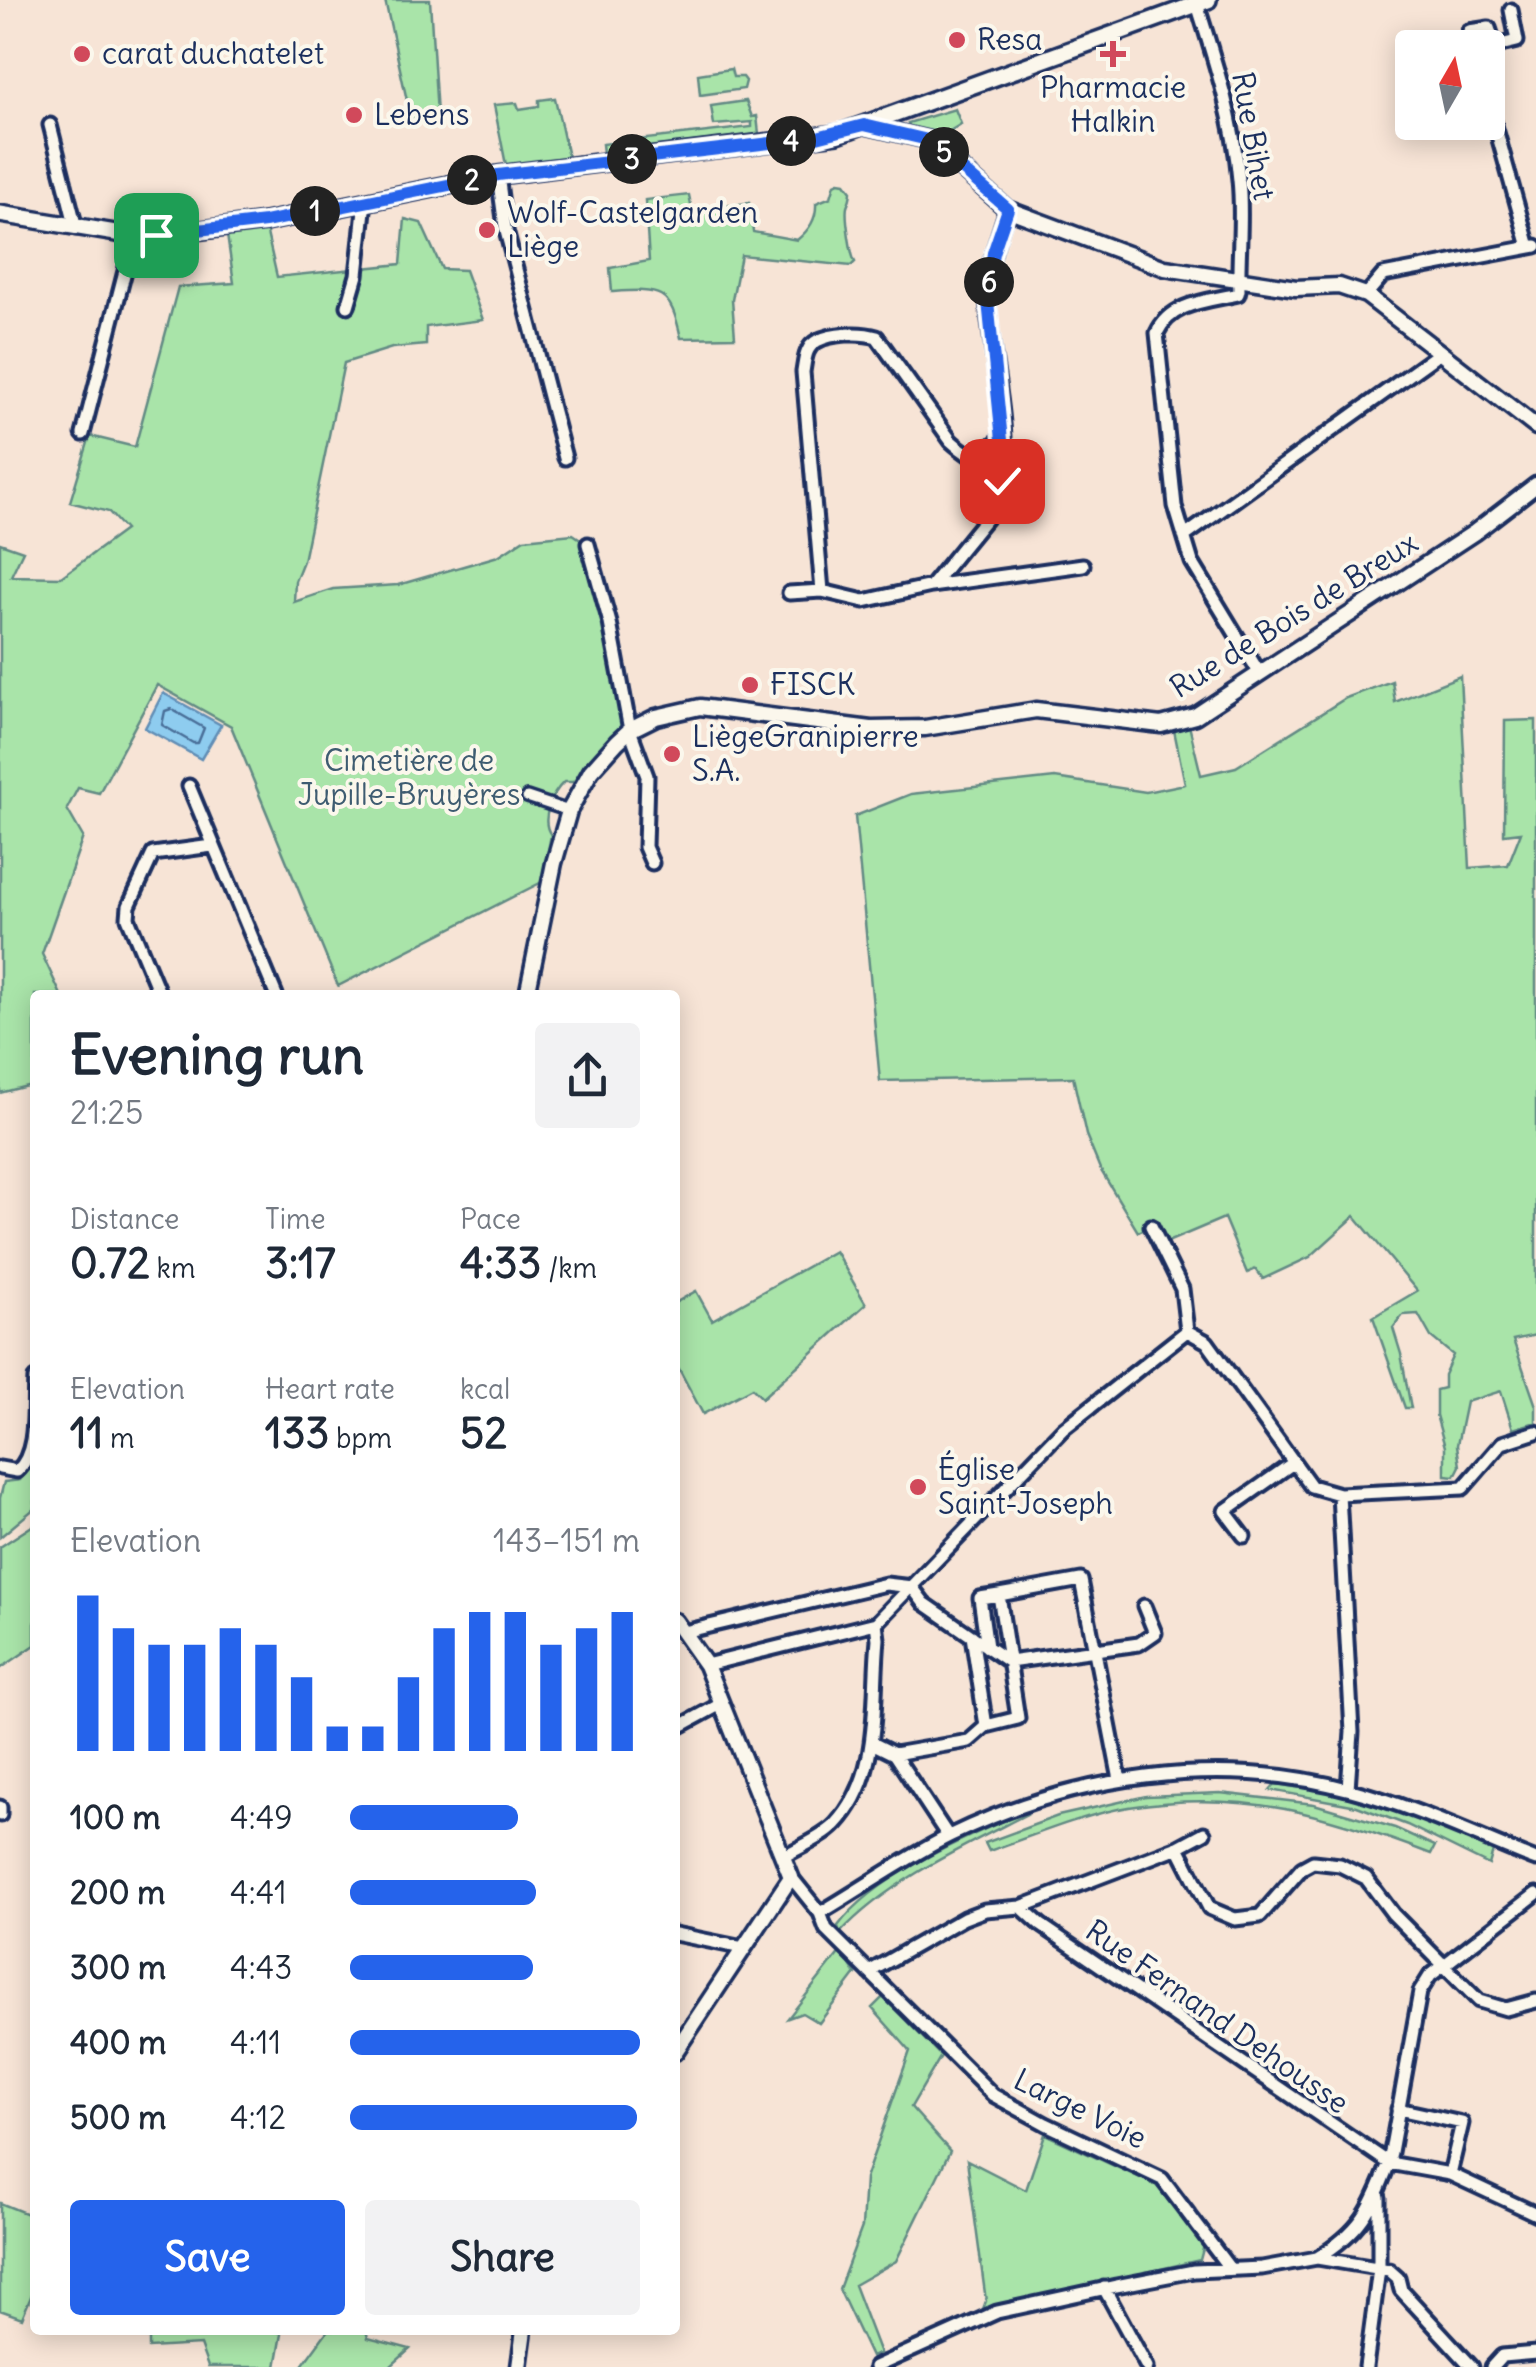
<!DOCTYPE html>
<html lang="en">
<head>
<meta charset="utf-8">
<style>
  body { margin:0; font-family:Delius,sans-serif; background:#f2f2f3; color:#1f2937; height:100vh; display:flex; flex-direction:column; font-size:38px; white-space:nowrap }
  * { box-sizing:border-box; margin:0 }
  p { font-size:32px; color:#747a83 }
  .icon { flex:none; width:55px; height:55px; fill:none; stroke:currentColor; stroke-width:2; stroke-linecap:round; stroke-linejoin:round }
  .map { position:relative; flex:1; overflow:hidden }
  .details { position:absolute; left:30px; top:990px; width:650px; height:1345px; display:flex; flex-direction:column; background:#fff; border-radius:10px; box-shadow:0 5px 25px #0003 }
  .details>* { flex:none }
  .needle { width:65px; rotate:9deg }
  .tools { position:absolute; left:1395px; top:30px; display:grid; gap:20px }
  .tools a { display:grid; place-items:center; width:110px; height:110px; border-radius:10px; background:#fff; box-shadow:0 5px 25px #0003; font-size:50px }
  .pin { position:absolute; display:grid; place-items:center; width:85px; height:85px; color:#fff; margin:-42px; border-radius:20px; box-shadow:0 5px 15px #0006 }
  .km { position:absolute; width:50px; height:50px; margin:-25px; border-radius:50%; background:#222; color:#fff; font-size:28px; line-height:50px; text-align:center }
  .round { display:grid; place-items:center; flex:none; width:105px; height:105px; border-radius:10px; background:#f2f2f3 }
  .summary { display:flex; align-items:center; justify-content:space-between; height:170px; padding:0 40px }
  h1 { font-size:55px; font-weight:700; line-height:75px }
  .figures { display:grid; grid-template-columns:repeat(3,1fr); gap:15px; height:170px; padding:10px 40px }
  .figures div { display:grid; align-content:center }
  .figures b { font-size:42px; font-weight:700 }
  .figures small { font-size:28px; font-weight:400 }
  .figures p { font-size:28px }
  .chart { height:280px; padding:20px 40px }
  .chart p { display:flex; justify-content:space-between }
  .chart svg { width:100%; height:180px; margin-top:10px; stroke:#2563eb; stroke-width:6 }
  .button { display:flex; gap:20px; margin-top:auto; padding:20px 40px }
  .button a { flex:1; height:115px; border-radius:10px; background:#2563eb; color:#fff; font-size:40px; font-weight:700; line-height:115px; text-align:center }
  .button a+a { background:#f2f2f3; color:#1f2937 }
  ul { padding:0 40px; list-style:none; font-size:32px }
  li { display:grid; grid-template-columns:160px 120px 1fr; align-items:center; height:75px }
  li i { height:25px; border-radius:12px; background:#2563eb }
  .map>svg:first-child { display:block }
</style>
</head>
<body>
<div class="map">
<svg width="1536" height="2367" viewBox="0 0 1536 2367">
  <rect width="100%" height="100%" fill="#f7e4d6"/>
  <filter id="ink" filterUnits="userSpaceOnUse"><feTurbulence type="fractalNoise" baseFrequency=".01" numOctaves="2"/><feDisplacementMap in="SourceGraphic" scale="20" xChannelSelector="R" yChannelSelector="G"/><feConvolveMatrix kernelMatrix="1 2 1 2 8 2 1 2 1" color-interpolation-filters="sRGB"/></filter>
  <g filter="url(#ink)">
    <path fill="#a9e4a9" stroke="#628a84" stroke-width="2.5" d="M385,0H430L437,115L411,119Z
      M731,69L733,77H743L746,81L744,89L700,95L698,74Z
      M555,98L568,157L506,165L494,105L517,103L519,109L539,106V100Z
      M746,101L752,117L757,116L759,134L603,153L602,144L752,127V122L714,125L711,106Z
      M955,109L961,124L945,134L940,130L937,133L910,127L908,123Z
      M839,182L845,183L851,191C851,197 849,202 847,207C845,215 851,256 855,262L851,266L741,255L732,300L735,337L681,338C670,288 661,289 612,292L610,268L649,261L645,200L689,195L692,210L749,203L753,232L797,240C809,230 817,219 816,203L831,197L835,184Z
      M405,219L421,223L442,269L465,270L483,320L426,327V345L392,348L344,363L303,561L295,581L294,602L333,589L398,585L498,556L524,539L573,534L588,544L625,717L623,724L573,782H564C551,794 540,821 551,835L542,882L338,986L231,726L157,685L99,793L78,788L67,809L83,837L42,954L61,995H35V1084L0,1093V543L23,551L11,576L61,577L125,530L109,512L70,502L90,436L135,447L178,287L234,283L227,235L266,229L277,277L401,264Z
      M1460,676L1470,868L1508,865L1521,832L1504,834L1505,721L1536,720V1335L1513,1340L1536,1406V1422L1513,1429L1501,1391L1466,1402L1457,1445L1460,1466L1455,1476L1445,1475V1447L1436,1415V1390L1444,1388V1375L1453,1355L1431,1337L1418,1314L1403,1315L1393,1328L1401,1354L1411,1408H1405L1373,1317L1417,1291L1355,1216L1310,1257L1263,1279L1256,1269L1247,1273L1224,1218L1165,1243L1158,1224L1138,1232L1100,1169L1086,1135L1073,1077L880,1081L855,816L911,794L1055,778L1146,792L1185,784L1174,730L1189,725L1201,775L1236,767L1346,698L1392,681L1395,702Z
      M835,1251L866,1304L762,1398L752,1388L703,1414L679,1369L675,1371V1303L696,1291L712,1320Z
      M34,1462L35,1508L0,1537V1498L4,1482L20,1480Z
      M35,1524V1645L0,1669V1547Z
      M1275,1784L1355,1796L1444,1828L1493,1851L1489,1865L1407,1825L1357,1806L1270,1790Z
      M1220,1793L1314,1804L1395,1828L1435,1846L1431,1854C1327,1814 1242,1789 1129,1807C1082,1815 1035,1835 989,1851L985,1843L1058,1816L1146,1796Z
      M1026,1811L1027,1814C965,1846 888,1881 840,1933L838,1926C877,1874 967,1837 1026,1811Z
      M841,1951L856,1974L819,2023L802,2013L788,2018Z
      M883,1997L941,2056L911,2107L950,2151L896,2261L854,2285L880,2353L871,2357L839,2289L862,2227L865,2179L910,2051L872,2008Z
      M1045,2134L1156,2185L1204,2245L1200,2260L983,2309L986,2301L967,2160L1026,2190Z
      M0,2203L35,2217V2287L22,2318L0,2310Z
      M149,2330H274L282,2334L276,2367H208L200,2345L149,2348Z
      M328,2330H366L368,2338L410,2349L390,2367H301Z"/>
    <path fill="#8eccef" stroke="#608db5" stroke-width="2.5" d="M163,693L221,725L201,759L145,728Z"/>
    <g fill="none" stroke-linecap="round" stroke-linejoin="round">
      <path stroke="#496e98" stroke-width="2.5" d="M171,709L204,728L198,743H193L162,725L165,711Z"/>
      <defs>
        <path id="pedestrian" d="M527,797L569,811"/>
        <path id="minor" d="M1197,4C1215,61 1234,120 1239,180C1243,217 1238,253 1239,290L1238,294C1208,301 1171,302 1157,333L1175,506L1192,562L1260,674
          M1473,48L1469,31L1489,28L1495,46
          M1488,48L1517,41L1511,10
          M1488,100L1529,247
          M50,125L76,228
          M498,175L505,227L565,458
          M1366,295L1383,275L1536,246
          M348,306L357,275L365,201
          M83,434L134,236
          M975,458L1002,438
          M1185,536L1441,352
          M588,544L610,623L630,730L647,776L645,847L652,863
          M931,586L993,510C1021,447 988,359 987,293C987,265 999,236 1007,209
          M822,591L803,372C805,361 805,347 817,341C832,333 861,332 877,337L951,441C967,456 987,464 1002,481
          M789,593L822,591L864,601L931,586L1083,565
          M189,786L276,995
          M160,995L128,918L129,906L153,854L212,846
          M1151,1226L1182,1289L1187,1331
          M0,1468L17,1471C39,1452 33,1407 35,1379
          M1339,1494L1352,1732L1348,1789
          M1244,1536L1225,1511L1293,1463
          M912,1587L924,1603L1009,1662L1139,1644L1155,1633L1144,1606
          M999,1595L1081,1580L1120,1780
          M684,1632L886,1584L912,1587
          M972,1636L986,1726
          M706,1665L876,1623L1063,1429L1187,1331L1207,1342L1311,1486L1339,1494L1463,1488L1502,1443L1536,1432
          M675,1729L721,1704
          M872,1743L894,1754L948,1836
          M894,1754L969,1741L986,1726L1018,1718L999,1595L980,1598L987,1647
          M0,1807V1815
          M1178,1847L1204,1833
          M783,1857C799,1847 823,1838 836,1824C882,1775 872,1701 878,1639L876,1623
          M791,1877L820,1913L826,1929L993,2095L1046,2124L1162,2179L1230,2269
          M1021,1907L1041,1925L1389,2163L1450,2174L1536,2214
          M820,1913C863,1888 906,1857 951,1835C1073,1776 1218,1754 1351,1790C1415,1807 1475,1836 1536,1860
          M675,1934L743,1948
          M869,1972L964,1918L985,1910L1021,1907L1178,1847L1209,1908L1235,1919L1260,1916L1302,1868L1313,1862L1340,1865L1366,1878L1393,1914L1479,2001L1506,2009L1536,2001
          M1398,2109L1462,2123L1450,2174
          M1317,2258C1361,2231 1371,2210 1389,2163L1420,1992L1430,1976L1536,1894
          M1104,2288L1147,2367
          M875,2367L997,2312L1116,2286L1194,2271L1262,2268L1317,2258L1389,2270L1398,2278L1401,2290L1472,2367
          M1366,2367L1379,2269V2197
          M1492,2367L1502,2356L1536,2353"/>
        <path id="tertiary" d="M864,125L929,140L1007,209L1165,268L1296,288L1339,286L1366,295L1536,427
          M527,995L554,863L569,811L591,771L617,742L630,730L656,717L700,707L871,729L925,728L1036,710L1161,725L1195,716L1475,532L1536,485
          M675,1621L706,1665L791,1877L675,2052
          M519,2367L524,2330"/>
        <path id="secondary" d="M0,214L134,236L179,233L265,222L498,175L838,134L1208,0"/>
      </defs>
      <use href="#pedestrian" stroke="#1b2f5e" stroke-width="16"/>
      <use href="#minor" stroke="#1b2f5e" stroke-width="19"/>
      <use href="#tertiary" stroke="#1b2f5e" stroke-width="21"/>
      <use href="#secondary" stroke="#1b2f5e" stroke-width="22"/>
      <use href="#pedestrian" stroke="#fbf7ec" stroke-width="9"/>
      <use href="#minor" stroke="#fbf7ec" stroke-width="11"/>
      <use href="#tertiary" stroke="#fbf7ec" stroke-width="14"/>
      <use href="#secondary" stroke="#fbf7ec" stroke-width="15"/>
    </g>
  </g>
  <g fill="none" stroke-linecap="round" stroke-linejoin="round" filter="url(#ink)">
    <defs>
      <path id="route" d="M156,235L265,222L498,175L813,138L864,125L928,140L1008,209L993,253L987,291L1004,460L1002,481"/>
    </defs>
    <use href="#route" stroke="#fff" stroke-width="20"/>
    <use href="#route" stroke="#2563eb" stroke-width="12"/>
  </g>
  <g fill="#d1495b" stroke="#fbf7ec" stroke-width="4">
    <circle cx="957" cy="40" r="10"/>
    <circle cx="82" cy="54" r="10"/>
    <path d="M1108 39h10v10h10v10h-10v10h-10v-10h-10v-10h10z"/>
    <circle cx="354" cy="115" r="10"/>
    <circle cx="487" cy="230" r="10"/>
    <circle cx="750" cy="685" r="10"/>
    <circle cx="672" cy="754" r="10"/>
    <circle cx="918" cy="1487" r="10"/>
  </g>
  <g text-anchor="middle" stroke-width="8" stroke-linejoin="round" paint-order="stroke">
    <g font-size="30" fill="#1b2f5e" stroke="#fbf7ec" text-anchor="start">
      <text x="977" y="50">Resa</text>
      <text x="102" y="64">carat duchatelet</text>
      <text x="1113" y="98" text-anchor="middle">Pharmacie<tspan x="1113" dy="34">Halkin</tspan></text>
      <text x="374" y="125">Lebens</text>
      <text x="507" y="223">Wolf-Castelgarden<tspan x="507" dy="34">Liège</tspan></text>
      <text x="770" y="695">FISCK</text>
      <text x="692" y="747">LiègeGranipierre<tspan x="692" dy="34">S.A.</tspan></text>
      <text x="938" y="1480">Église<tspan x="938" dy="34">Saint-Joseph</tspan></text>
    </g>
    <g font-size="30" fill="#1b2f5e" stroke="#fbf7ec">
      <text transform="translate(1253 136) rotate(80)" y="10">Rue Bihet</text>
      <text transform="translate(1294 615) rotate(-32)" y="10">Rue de Bois de Breux</text>
      <text transform="translate(1217 2017) rotate(35)" y="10">Rue Fernand Dehousse</text>
      <text transform="translate(1080 2109) rotate(26)" y="10">Large Voie</text>
    </g>
    <g font-size="30" fill="#3e5c71" stroke="#fbf7ec">
      <text x="409" y="771">Cimetière de<tspan x="409" dy="34">Jupille-Bruyères</tspan></text>
    </g>
  </g>
</svg>
<div class="tools">
<a><svg class="needle" viewBox="-14 -14 28 28"><path d="M0-13l5 13h-10z" fill="#e53935"/><path d="M0 13l5-13h-10z" fill="#747a83"/></svg></a>
</div>
<div class="pin" style="left:156px;top:235px;background:#1e9e55"><svg class="icon" aria-label="arrive" viewBox="0 0 24 24"><path d="M6 21V4h12l-3 4 3 4H6"/></svg></div>
<div class="pin" style="left:1002px;top:481px;background:#d93025"><svg class="icon" aria-label="check" viewBox="0 0 24 24"><path d="M5 12l5 5 9-10"/></svg></div>
<b class="km" style="left:315px;top:211px">1</b>
<b class="km" style="left:472px;top:180px">2</b>
<b class="km" style="left:632px;top:159px">3</b>
<b class="km" style="left:791px;top:141px">4</b>
<b class="km" style="left:944px;top:152px">5</b>
<b class="km" style="left:989px;top:282px">6</b>
<section class="details">
<div class="summary"><div><h1>Evening run</h1><p>21:25</p></div><a class="round"><svg class="icon" aria-label="share" viewBox="0 0 24 24"><path d="M12 15V3M7 8l5-5 5 5M5 13v7h14v-7"/></svg></a></div>
<div class="figures">
<div><p>Distance</p><b>0.72<small> km</small></b></div>
<div><p>Time</p><b>3:17</b></div>
<div><p>Pace</p><b>4:33<small> /km</small></b></div>
</div>
<div class="figures">
<div><p>Elevation</p><b>11<small> m</small></b></div>
<div><p>Heart rate</p><b>133<small> bpm</small></b></div>
<div><p>kcal</p><b>52</b></div>
</div>
<div class="chart"><p><span>Elevation</span>143–151 m</p>
<svg viewBox="0 0 160 44" preserveAspectRatio="none"><path d="M5 44V6M15 44V14M25 44V18M35 44V18M45 44V14M55 44V18M65 44V26M75 44V38M85 44V38M95 44V26M105 44V14M115 44V10M125 44V10M135 44V18M145 44V14M155 44V10"/></svg>
</div>
<ul>
<li><b>100 m</b>4:49<i style="width:58%"></i></li>
<li><b>200 m</b>4:41<i style="width:64%"></i></li>
<li><b>300 m</b>4:43<i style="width:63%"></i></li>
<li><b>400 m</b>4:11<i style="width:100%"></i></li>
<li><b>500 m</b>4:12<i style="width:99%"></i></li>
</ul>
<div class="button"><a>Save</a><a>Share</a></div>
</section>
</div>
</body>
</html>
